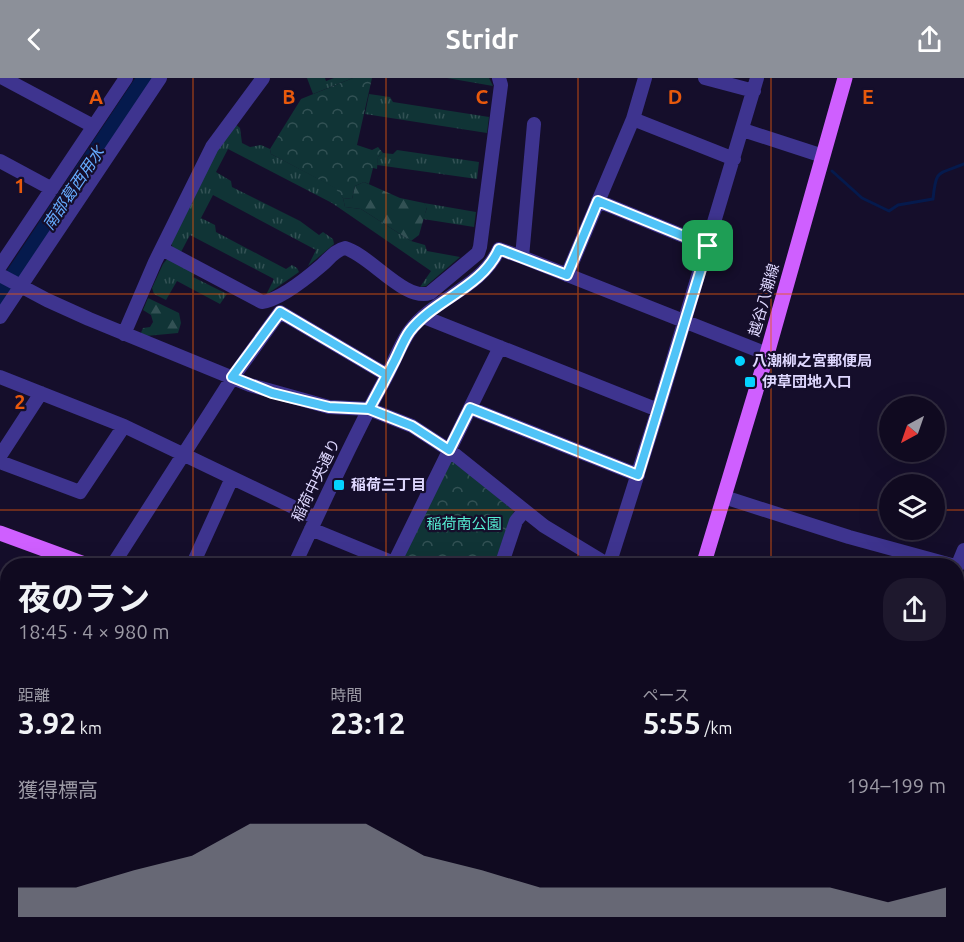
<!DOCTYPE html>
<html lang="ja">
<head>
<meta charset="utf-8">
<style>
  body { margin:0; font-family:Ubuntu,"Noto Sans JP",sans-serif; background:#1e182d; color:#f1f3f6; height:100vh; display:flex; flex-direction:column; font-size:22px; white-space:nowrap }
  * { box-sizing:border-box; margin:0 }
  p { font-size:20px; color:#9c9aa5 }
  .icon { flex:none; width:33px; height:33px; fill:none; stroke:currentColor; stroke-width:2; stroke-linecap:round; stroke-linejoin:round }
  .map { position:relative; flex:1; overflow:hidden }
  .sheet { position:absolute; left:0px; top:480px; width:964px; height:384px; display:flex; flex-direction:column; background:#100a20; border-radius:24px 24px 0 0; box-shadow:0 6px 24px #0002,0 0 0 2px #302b3e }
  .sheet>* { flex:none }
  .needle { width:39px; rotate:220deg }
  .controls { position:absolute; left:879px; top:318px; display:grid; gap:12px }
  .controls a { display:grid; place-items:center; width:66px; height:66px; border-radius:50%; background:#100a20; box-shadow:0 6px 24px #0002,0 0 0 2px #302b3e; font-size:30px }
  .pin { position:absolute; display:grid; place-items:center; width:51px; height:51px; color:#fff; margin:-26px; border-radius:12px; box-shadow:0 3px 9px #0006 }
  .round { display:grid; place-items:center; flex:none; width:63px; height:63px; border-radius:24px; background:#1e182d }
  .head { display:flex; align-items:center; justify-content:space-between; height:102px; padding:0 18px }
  h1 { font-size:33px; font-weight:700; line-height:45px }
  .stats { display:grid; grid-template-columns:repeat(3,1fr); gap:9px; height:102px; padding:6px 18px }
  .stats div { display:grid; align-content:center }
  .stats b { font-size:30px; font-weight:700 }
  .stats small { font-size:16px; font-weight:400 }
  .stats p { font-size:16px }
  .chart { height:168px; padding:12px 18px }
  .chart p { display:flex; justify-content:space-between }
  .chart svg { width:100%; height:108px; margin-top:6px; fill:#8c9099; opacity:.7 }
  header { display:flex; justify-content:space-between; align-items:center; height:78px; padding:0 18px; background:#8c9099; color:#fff; font-size:27px; font-weight:700 }
  .map>svg:first-child { display:block }
</style>
</head>
<body>
<header><svg class="icon" aria-label="back" viewBox="0 0 24 24"><path d="M15 5l-7 7 7 7"/></svg>Stridr<svg class="icon" aria-label="share" viewBox="0 0 24 24"><path d="M12 15V3M7 8l5-5 5 5M5 13v7h14v-7"/></svg></header>
<div class="map">
<svg width="964" height="864" viewBox="0 0 964 864">
  <defs>
    <pattern id="grass-tufts" width="24" height="20" patternUnits="userSpaceOnUse" patternTransform="scale(1.5)"><rect width="24" height="20" fill="#103436"/><path d="M3 7l-1-3M5 7V3M7 7l1-3M15 17l-1-3M17 17v-4M19 17l1-3" fill="none" stroke="#325154"/></pattern>
    <pattern id="forest-firs" width="22" height="20" patternUnits="userSpaceOnUse" patternTransform="scale(1.5)"><rect width="22" height="20" fill="#103436"/><path d="M5 1l3.5 6h-7zM16 11l3.5 6h-7z" fill="#325154"/></pattern>
    <pattern id="park-crowns" width="20" height="18" patternUnits="userSpaceOnUse" patternTransform="scale(1.5)"><rect width="20" height="18" fill="#103436"/><path d="M2 6a3 3 0 1 1 6 0M12 15a3 3 0 1 1 6 0" fill="none" stroke="#325154"/></pattern>
  </defs>
  <rect width="100%" height="100%" fill="#150e2b"/>
  <path fill="url(#grass-tufts)" d="M307,0H325L326,3L334,0H353L313,16Z
    M447,0H489L493,8Z
    M369,16L390,19L393,24L489,39L487,55L365,36Z
    M235,46L240,50L242,65L250,69L261,67L270,71L271,76L336,110L343,120L345,129L361,131L411,163L425,167L427,173L460,179L426,208L420,209L431,193L332,125L228,71L216,94L231,103L232,109L300,143L319,157L323,154L333,161L334,166L308,188L316,172L213,117L201,140L215,147L216,154L286,191L292,187L297,190L299,194L266,217L274,201L190,157L181,174L173,170L171,165L218,71Z
    M397,72L479,84L477,101L377,87L378,79L383,75L393,76Z
    M424,125L476,134L474,149L423,141L427,130Z
    M168,180L195,195L193,199L227,216L220,226L177,203L166,222L154,216L152,210L163,186Z"/>
  <path fill="url(#forest-firs)" d="M364,104L400,120L424,125L427,129L419,157L411,163L361,131L345,129L343,120L352,121L355,108Z
    M148,220L179,235L181,245L178,255L146,258L140,257L143,250L150,249L153,244L151,237L143,232Z"/>
  <path fill="url(#park-crowns)" d="M353,0H372L357,67L372,72L378,69L383,75L378,79L377,91L373,90L369,106L364,104L355,108L352,121L343,120L335,110L271,76L270,71L301,21Z
    M453,382L514,433L495,487H412L404,484L402,479L449,383Z
    M240,857H322L317,864H234Z"/>
  <g fill="none" stroke-linecap="round" stroke-linejoin="round">
    <path stroke="#051a4d" stroke-width="3" d="M832,93L862,120L889,133L898,127L933,121C936,91 937,97 964,86"/>
    <path stroke="#051a4d" stroke-width="18" d="M0,219L146,0"/>
    <path stroke="#3e348f" stroke-width="14" d="M3,0L93,48
      M705,0L754,13
      M633,41L734,81
      M743,52L823,78
      M0,83L52,111
      M598,123L708,168
      M162,171L262,224C280,222 308,199 322,187C329,181 335,172 345,170C370,177 405,224 430,215L478,175L480,169L501,7L499,0
      M522,179L534,46
      M0,188L126,0
      M0,197L47,222L89,241L250,307L329,329L369,331L412,348L449,372L544,448L610,488
      M567,197L633,41L645,0
      M0,239L160,0
      M424,239L658,332
      M124,256L155,184L212,69L263,0
      M0,299L124,348L316,440
      M470,330L638,397
      M0,378L41,315
      M0,384L80,414L124,348
      M724,419L849,459L955,488
      M311,451L401,488
      M394,485L500,269
      M609,487L658,332L757,0
      M112,488L233,299L280,234L387,297
      M192,488L232,400
      M294,488C323,426 351,363 384,303C393,287 399,269 409,254C433,220 481,211 499,171L522,179L767,276
      M501,488L516,443L524,433
      M957,489L964,472
      M0,603L8,611
      M0,643L8,632
      M957,665L964,666
      M957,705L964,696
      M0,758H5L8,754
      M0,778L8,810
      M205,856L215,864
      M357,856L375,864
      M708,856L716,864
      M37,864L42,856
      M136,864L141,856
      M231,864L236,856
      M325,864L330,856
      M500,864L502,856
      M826,864L832,856"/>
    <path stroke="#cf5fff" stroke-width="15" d="M0,455L90,488
      M703,488L767,276L845,0
      M957,790L964,793
      M589,864L591,856"/>
  </g>
  <g fill="none" stroke-linecap="round" stroke-linejoin="round">
    <defs>
      <path id="route" d="M708,168L598,123L567,197L499,171C482,210 435,221 410,253C404,261 400,272 395,282C387,298 378,315 369,331L329,329L272,315L232,299L280,234L387,297L369,331L412,348L449,372L470,330L638,397L708,168"/>
    </defs>
    <use href="#route" stroke="#fff" stroke-width="12"/>
    <use href="#route" stroke="#4fc3f7" stroke-width="8"/>
  </g>
  <path fill="none" stroke="#e8590c" stroke-width="1.5" stroke-opacity="0.55" d="M193,0V488M386,0V488M578,0V488M771,0V488M0,216H964M0,432H890M934,432H964M0,648H8M957,648H964M193,856V864M386,856V864M578,856V864M771,856V864"/>
  <g fill="#04d3ff" stroke="#150e2b" stroke-width="2">
    <circle cx="740" cy="283" r="6"/>
    <rect x="744" y="298" width="12" height="12" rx="3"/>
    <rect x="333" y="401" width="12" height="12" rx="3"/>
  </g>
  <g text-anchor="middle" stroke-width="4.5" stroke-linejoin="round" paint-order="stroke">
    <g font-size="15" fill="#dfd8ff" stroke="#150e2b">
      <text transform="translate(764 222) rotate(-74)" y="5">越谷八潮線</text>
      <text transform="translate(316 402) rotate(-64)" y="5">稲荷中央通り</text>
    </g>
    <g font-size="15" font-weight="bold" fill="#dfd8ff" stroke="#150e2b" text-anchor="start">
      <text x="752" y="288">八潮柳之宮郵便局</text>
      <text x="762" y="309">伊草団地入口</text>
      <text x="351" y="412">稲荷三丁目</text>
    </g>
    <g font-size="15" fill="#56ecd2" stroke="#150e2b">
      <text x="464" y="451">稲荷南公園</text>
    </g>
    <g font-size="16" font-style="italic" fill="#66acff" stroke="#150e2b">
      <text transform="translate(73 110) rotate(-56)" y="6">南部葛西用水</text>
    </g>
  </g>
  <g font-size="20" text-anchor="middle" font-weight="bold" fill="#e8590c" stroke="#150e2b" stroke-width="4.5" stroke-linejoin="round" paint-order="stroke">
    <text x="96" y="26">A</text>
    <text x="289" y="26">B</text>
    <text x="482" y="26">C</text>
    <text x="675" y="26">D</text>
    <text x="868" y="26">E</text>
    <text x="20" y="115">1</text>
    <text x="20" y="331">2</text>
  </g>
</svg>
<div class="controls">
<a><svg class="needle" viewBox="-14 -14 28 28"><path d="M0-13l5 13h-10z" fill="#e53935"/><path d="M0 13l5-13h-10z" fill="#9c9aa5"/></svg></a>
<a><svg class="icon" aria-label="layers" viewBox="0 0 24 24"><path d="M12 4l9 5-9 5-9-5zM3 14l9 5 9-5"/></svg></a>
</div>
<div class="pin" style="left:708px;top:168px;background:#1e9e55"><svg class="icon" aria-label="arrive" viewBox="0 0 24 24"><path d="M6 21V4h12l-3 4 3 4H6"/></svg></div>
<section class="sheet">
<div class="head"><div><h1>夜のラン</h1><p>18:45 · 4 × 980 m</p></div><a class="round"><svg class="icon" aria-label="share" viewBox="0 0 24 24"><path d="M12 15V3M7 8l5-5 5 5M5 13v7h14v-7"/></svg></a></div>
<div class="stats">
<div><p>距離</p><b>3.92<small> km</small></b></div>
<div><p>時間</p><b>23:12</b></div>
<div><p>ペース</p><b>5:55<small> /km</small></b></div>
</div>
<div class="chart"><p><span>獲得標高</span>194–199 m</p>
<svg viewBox="0 0 160 44" preserveAspectRatio="none"><path d="M0 44V32L10 32L20 25L30 19L40 6L50 6L60 6L70 19L80 25L90 32L100 32L110 32L120 32L130 32L140 32L150 38L160 32V44z"/></svg>
</div>
</section>
</div>
</body>
</html>
